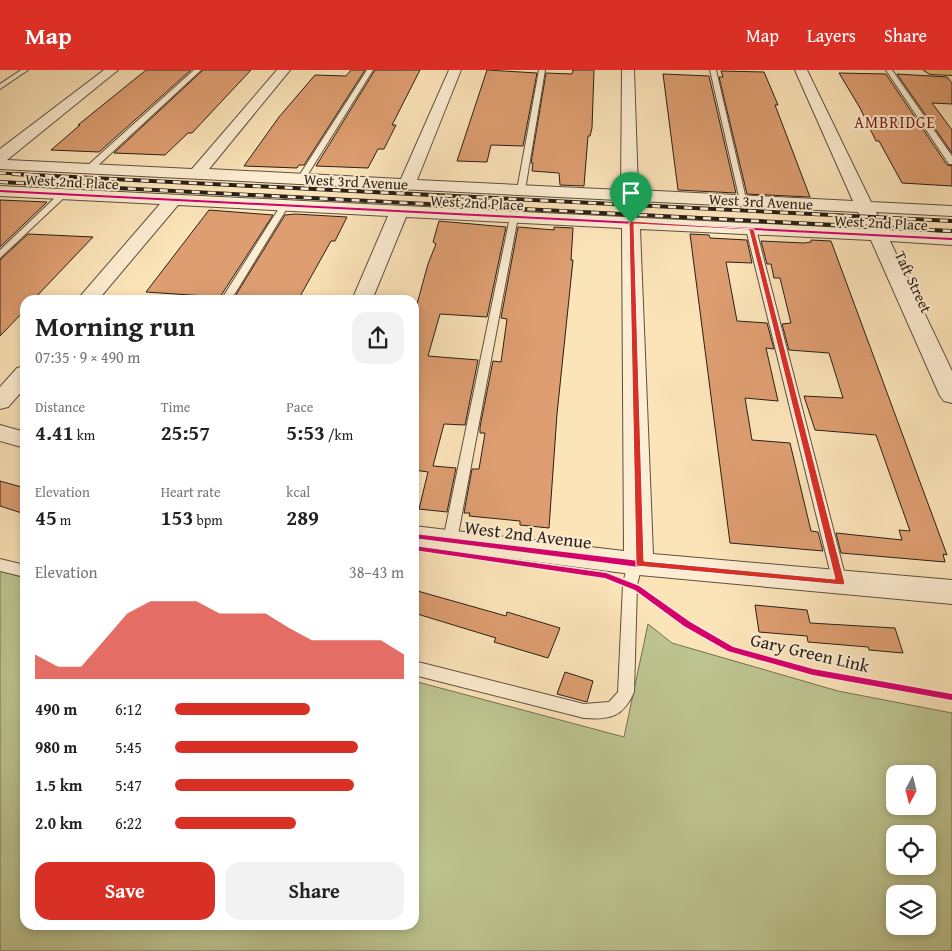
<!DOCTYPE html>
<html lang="en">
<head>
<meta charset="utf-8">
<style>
  body { margin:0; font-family:"Gentium Book Plus",serif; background:#f2f2f2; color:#222; height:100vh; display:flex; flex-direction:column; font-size:19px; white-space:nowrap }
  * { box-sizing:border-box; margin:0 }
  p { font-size:16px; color:#767676 }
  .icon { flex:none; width:28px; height:28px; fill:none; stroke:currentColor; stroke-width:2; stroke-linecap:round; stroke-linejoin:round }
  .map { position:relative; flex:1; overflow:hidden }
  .details { position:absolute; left:20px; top:225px; width:399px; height:635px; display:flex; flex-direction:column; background:#fff; border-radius:15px; box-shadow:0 2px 8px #0003 }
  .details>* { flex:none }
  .needle { width:32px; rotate:187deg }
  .controls { position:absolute; left:886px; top:695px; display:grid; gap:10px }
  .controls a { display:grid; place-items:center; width:50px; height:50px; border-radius:10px; background:#fff; box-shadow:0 2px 8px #0003; font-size:25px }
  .pin { position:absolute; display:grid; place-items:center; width:42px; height:42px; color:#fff; margin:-51px -21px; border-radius:50% 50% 50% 0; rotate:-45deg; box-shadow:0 0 5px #0007 }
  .pin .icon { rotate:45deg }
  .round { display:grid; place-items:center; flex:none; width:52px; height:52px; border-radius:15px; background:#f2f2f2 }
  .head { display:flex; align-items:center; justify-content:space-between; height:85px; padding:0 15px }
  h1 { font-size:28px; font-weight:600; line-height:38px }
  .metrics { display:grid; grid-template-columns:repeat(3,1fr); gap:8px; height:85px; padding:5px 15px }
  .metrics div { display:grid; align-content:center }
  .metrics b { font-size:21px; font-weight:600 }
  .metrics small { font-size:14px; font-weight:400 }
  .metrics p { font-size:14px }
  .chart { height:140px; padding:10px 15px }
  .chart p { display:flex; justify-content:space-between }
  .chart svg { width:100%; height:90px; margin-top:5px; fill:#d93025; opacity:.7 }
  .cta { display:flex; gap:10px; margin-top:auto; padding:10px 15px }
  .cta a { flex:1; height:58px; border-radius:15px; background:#d93025; color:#fff; font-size:20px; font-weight:600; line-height:58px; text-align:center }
  .cta a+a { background:#f2f2f2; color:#222 }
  ul { padding:0 15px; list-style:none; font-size:16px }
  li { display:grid; grid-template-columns:80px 60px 1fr; align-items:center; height:38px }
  li i { height:12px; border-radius:6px; background:#d93025 }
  header { display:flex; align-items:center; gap:30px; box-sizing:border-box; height:70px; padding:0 25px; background:#d93025; color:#fff }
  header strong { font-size:24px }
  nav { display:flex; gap:28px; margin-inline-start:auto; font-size:18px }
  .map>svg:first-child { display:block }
</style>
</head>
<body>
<header>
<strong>Map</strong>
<nav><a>Map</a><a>Layers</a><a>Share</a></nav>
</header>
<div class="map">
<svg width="952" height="881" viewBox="0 0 952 881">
  <rect width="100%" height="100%" fill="#fce4b9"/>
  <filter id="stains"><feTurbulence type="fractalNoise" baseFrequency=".004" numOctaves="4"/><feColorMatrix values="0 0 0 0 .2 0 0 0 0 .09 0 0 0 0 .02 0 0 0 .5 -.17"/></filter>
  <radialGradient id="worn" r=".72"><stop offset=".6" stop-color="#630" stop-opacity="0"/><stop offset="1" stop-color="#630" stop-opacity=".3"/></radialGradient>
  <path fill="#bdc490" stroke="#727254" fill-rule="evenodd" d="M0,501L25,508V855H414V611L624,667L648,554L672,573L838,621L952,643V881H0ZM895,704H928V736H895ZM895,764H928V796H895ZM895,824H928V856H895Z"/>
  <path fill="#de9e71" stroke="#281f17" d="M146,0H191L99,82L51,80L80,55H78Z
    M203,0H251L192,63H188L165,85L114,83Z
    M351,0H365L304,95H299L297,98L244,96L279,47L315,5L346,6Z
    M375,0H420L392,55H396L384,79H378L368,98L316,96Z
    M487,0L537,3L523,76L491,75L487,92L457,91Z
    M573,0H594L592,58L590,66H588L584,116L560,115L559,103L532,101L533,93H531L546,3L572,4Z
    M721,1L764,2L778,35H775L810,127L747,124L719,7H723Z
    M839,3L886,4L947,95L952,96V116L902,113L879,71H876L860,38Z
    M663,4L709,6L736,123L678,120Z
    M897,4L947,7L952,13V34L932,33L952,60V83Z
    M0,130L47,132L0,177Z
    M209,140L273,145L220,227L146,222Z
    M295,144L347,147L335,171H331L298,230L234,228L285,145Z
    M439,151L506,157L487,247L440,244L428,286L478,290L465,355L444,354L433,396L456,398L447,442L419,439L428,402L414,400V245L428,194L436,174L433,172Z
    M518,157L554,160V157L573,158L571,190H573L557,344L549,458L520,455V451L469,446L470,443H464L472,399H479L485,363H480V357L493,291L501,292L507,249L501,248Z
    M28,164L93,167L33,230H25V240L0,266V190Z
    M690,164L709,165L710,168L747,170L752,193L726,192L737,251L767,253L774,279L766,278L778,331L745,328L752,370L790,373L811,461L818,462L823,481L730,473Z
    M811,170L831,171L947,485L943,484L945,492L841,483L836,463L902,470L899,460L910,461L876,365L815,360L804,326L843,328L829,283L789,280L782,254L791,253L780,208H774L771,194H767L761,171L804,173L811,172Z
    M0,411L25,418V444L0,436Z
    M414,520L506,546L507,542L560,558L548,588L494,572L496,568L414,543Z
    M755,535L807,540L810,553L895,558L903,583L869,580L868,577L808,572L807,566L759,562Z
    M565,602L593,611L587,632L557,624Z"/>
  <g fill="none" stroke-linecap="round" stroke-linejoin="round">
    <defs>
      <path id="service" d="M21,0H28L0,19V14Z
        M194,0H201L93,100H87V96Z
        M367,0H373L305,109L298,111L297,109Z
        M539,0H545L525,120L521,123L517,120Z
        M710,0H716L747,133L740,131Z
        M886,0H892L952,86V94H949Z
        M61,122L68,124L0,188V180Z
        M285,132L289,135L231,230H221L281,135Z
        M514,144L518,147L457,470L455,474H445L443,470L510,147Z
        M751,156L756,159L847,513L845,517H835L833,513L746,159Z
        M639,488L644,490L646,494L640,503L637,515L634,622C623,647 610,650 584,648L414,605V591L584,634L609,632L618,622L623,515C625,504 627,492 639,488Z
        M0,489L25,495V507L0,501Z"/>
      <path id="minor" d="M104,0H118L7,90L192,99L277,0H290L209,99L401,109L449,0H461L417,110L621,120L622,0H634L638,120L853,131L795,0H807L871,132L952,136V146L876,142L884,160L952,163V175L890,171L952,301V333L944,331L940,326L871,170L640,159L653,484L952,510V534L639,505L414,476V456L624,481L622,158L406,147L372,230H352L388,146L178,135L98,230H77L160,134L0,126V116L866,159L858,142L0,99V79Z
        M25,296V318L8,337L0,339V317L17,298Z
        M0,355L25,362V378L0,371Z"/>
      <path id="primary" d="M924,0H952V5L930,4Z"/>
    </defs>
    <use href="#service" stroke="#5d5040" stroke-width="2"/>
    <use href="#minor" stroke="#5d5040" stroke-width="2"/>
    <use href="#primary" stroke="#281f17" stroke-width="2"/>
    <use href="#service" fill="#fdedd2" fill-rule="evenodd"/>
    <use href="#minor" fill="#fdedd2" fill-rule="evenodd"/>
    <use href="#primary" fill="#eec27c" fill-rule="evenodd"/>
    <defs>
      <path id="rail-far1" d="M0,103L38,105"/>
      <path id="rail" d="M13,104L952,151
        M0,112L952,161"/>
    </defs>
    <use href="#rail-far1" stroke="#281f17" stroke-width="3"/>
    <use href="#rail" stroke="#281f17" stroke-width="4"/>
    <use href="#rail-far1" stroke="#fdedd2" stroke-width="2" stroke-dasharray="6" stroke-linecap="butt"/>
    <use href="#rail" stroke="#fdedd2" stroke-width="2.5" stroke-dasharray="8" stroke-linecap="butt"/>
    <defs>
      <path id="cycleway" d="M0,120L952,168V170L0,122Z
        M414,464L639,491L641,492L642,494L641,496L639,497L414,468Z
        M414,476L606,503L639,516L690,552L733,577L813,599L952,624V630L813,605L728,581L684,556L635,520L605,508L414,480Z"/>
    </defs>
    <use href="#cycleway" stroke="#fdedd2" stroke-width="3"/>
    <use href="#cycleway" fill="#d6006c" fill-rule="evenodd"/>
  </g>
  <path fill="#d93025" stroke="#fff" fill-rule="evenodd" d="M631,151L754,159L845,513L843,515L636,496L629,153ZM634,154L749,160L835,509L644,491Z"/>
  <g text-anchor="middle" stroke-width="4" stroke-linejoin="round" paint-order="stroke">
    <g font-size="15" fill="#281f17" stroke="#fdedd2">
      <text transform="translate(72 112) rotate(3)" y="5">West 2nd Place</text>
      <text transform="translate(356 112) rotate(3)" y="5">West 3rd Avenue</text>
      <text transform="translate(761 132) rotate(3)" y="5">West 3rd Avenue</text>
      <text transform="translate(477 133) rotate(3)" y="5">West 2nd Place</text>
      <text transform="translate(881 153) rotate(3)" y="5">West 2nd Place</text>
      <text transform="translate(913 212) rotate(65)" y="5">Taft Street</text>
    </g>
    <g font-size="16" letter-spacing="1" fill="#7a1f14" stroke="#fdedd2">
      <text x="895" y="58">AMBRIDGE</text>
    </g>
    <g font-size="18" fill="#281f17" stroke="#fdedd2">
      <text transform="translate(528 465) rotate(7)" y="6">West 2nd Avenue</text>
      <text transform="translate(810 583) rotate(13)" y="6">Gary Green Link</text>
    </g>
  </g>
  <rect width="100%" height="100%" filter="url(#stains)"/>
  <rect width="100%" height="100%" fill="url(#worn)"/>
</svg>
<div class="controls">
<a><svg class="needle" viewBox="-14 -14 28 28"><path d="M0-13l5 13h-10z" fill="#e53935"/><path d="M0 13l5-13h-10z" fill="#767676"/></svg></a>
<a><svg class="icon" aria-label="locate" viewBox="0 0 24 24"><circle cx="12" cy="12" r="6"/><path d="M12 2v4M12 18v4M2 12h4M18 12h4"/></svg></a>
<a><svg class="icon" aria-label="layers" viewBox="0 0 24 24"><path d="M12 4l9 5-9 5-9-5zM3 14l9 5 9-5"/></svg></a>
</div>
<div class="pin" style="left:631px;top:153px;background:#1e9e55"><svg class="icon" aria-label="arrive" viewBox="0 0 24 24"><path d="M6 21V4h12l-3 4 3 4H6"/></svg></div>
<section class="details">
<div class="head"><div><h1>Morning run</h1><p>07:35 · 9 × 490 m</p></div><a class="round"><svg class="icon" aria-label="share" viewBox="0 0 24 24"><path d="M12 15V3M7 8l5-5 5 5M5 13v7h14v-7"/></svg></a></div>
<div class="metrics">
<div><p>Distance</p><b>4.41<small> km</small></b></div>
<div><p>Time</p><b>25:57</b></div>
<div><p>Pace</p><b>5:53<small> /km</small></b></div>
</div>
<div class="metrics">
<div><p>Elevation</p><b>45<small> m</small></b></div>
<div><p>Heart rate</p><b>153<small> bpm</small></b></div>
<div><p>kcal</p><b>289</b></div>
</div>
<div class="chart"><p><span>Elevation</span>38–43 m</p>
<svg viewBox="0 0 160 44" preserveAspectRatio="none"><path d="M0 44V32L10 38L20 38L30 25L40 12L50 6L60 6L70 6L80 12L90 12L100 12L110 19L120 25L130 25L140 25L150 25L160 32V44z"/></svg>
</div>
<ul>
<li><b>490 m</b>6:12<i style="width:59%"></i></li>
<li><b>980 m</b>5:45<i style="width:80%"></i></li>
<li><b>1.5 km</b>5:47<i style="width:78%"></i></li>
<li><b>2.0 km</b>6:22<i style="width:53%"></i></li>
</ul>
<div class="cta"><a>Save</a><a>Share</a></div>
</section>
</div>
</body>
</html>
